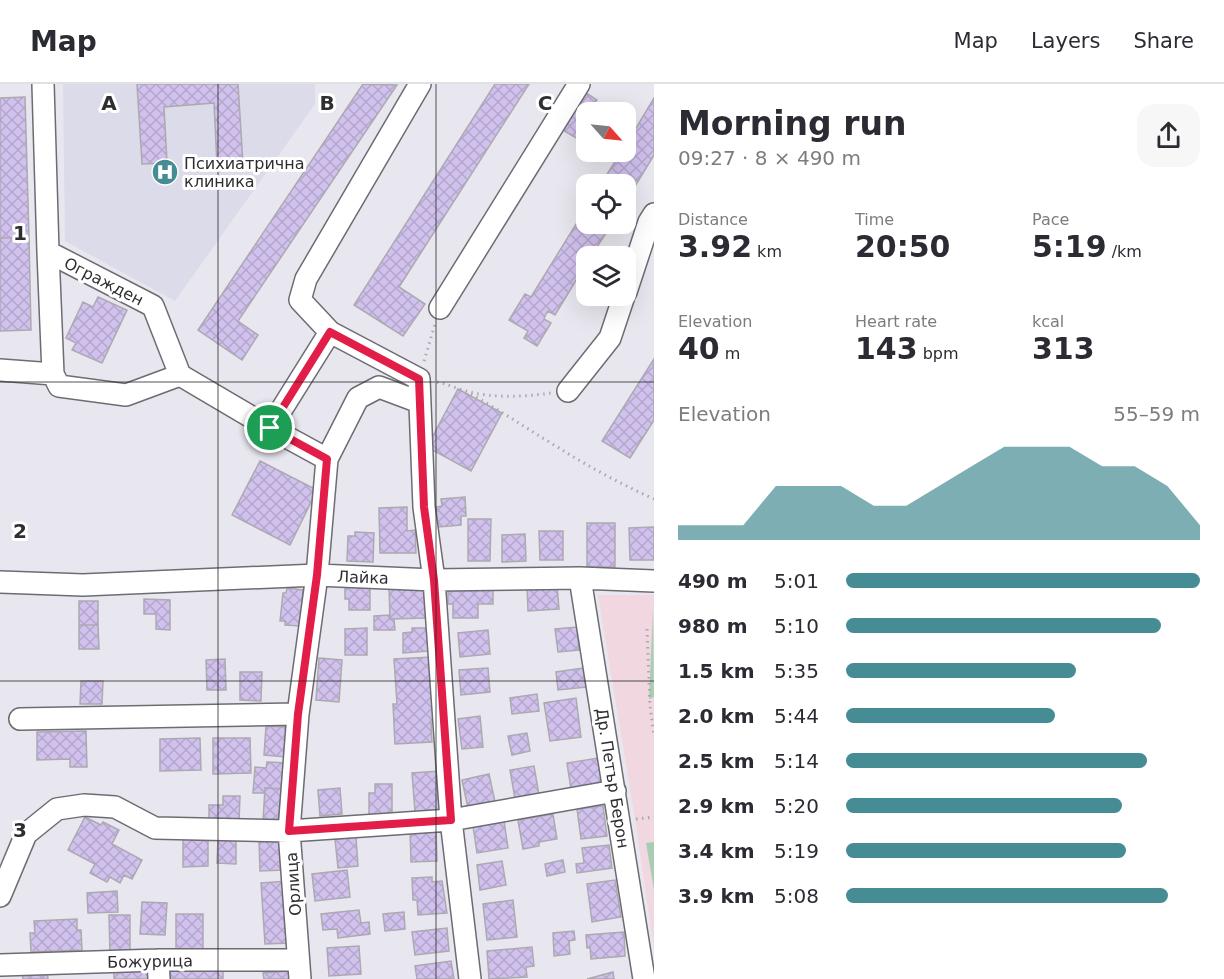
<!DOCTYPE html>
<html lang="en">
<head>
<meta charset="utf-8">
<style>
  body { margin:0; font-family:"DejaVu Sans",sans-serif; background:#f7f7f7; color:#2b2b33; height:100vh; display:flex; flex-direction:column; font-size:22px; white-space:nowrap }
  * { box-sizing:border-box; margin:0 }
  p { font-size:20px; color:#7c7c81 }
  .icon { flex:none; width:33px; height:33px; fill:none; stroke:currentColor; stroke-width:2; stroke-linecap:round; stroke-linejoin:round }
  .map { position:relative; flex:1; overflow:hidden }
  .panel { display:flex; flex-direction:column; background:#fff; width:570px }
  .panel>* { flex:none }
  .needle { width:39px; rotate:117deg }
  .fabs { position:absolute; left:576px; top:18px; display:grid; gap:12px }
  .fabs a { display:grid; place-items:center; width:60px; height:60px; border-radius:12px; background:#fff; box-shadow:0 6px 24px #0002; font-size:30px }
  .pin { position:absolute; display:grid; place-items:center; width:51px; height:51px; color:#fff; margin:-26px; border:3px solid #fff; border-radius:50%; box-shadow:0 2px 6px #0007 }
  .round { display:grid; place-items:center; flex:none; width:63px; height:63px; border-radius:18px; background:#f7f7f7 }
  .headline { display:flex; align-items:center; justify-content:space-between; height:102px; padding:0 24px }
  h1 { font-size:33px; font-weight:700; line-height:45px }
  .stats { display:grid; grid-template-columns:repeat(3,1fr); gap:9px; height:102px; padding:6px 24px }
  .stats div { display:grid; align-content:center }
  .stats b { font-size:30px; font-weight:700 }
  .stats small { font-size:16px; font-weight:400 }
  .stats p { font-size:16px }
  .chart { height:168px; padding:12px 24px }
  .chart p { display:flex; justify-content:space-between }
  .chart svg { width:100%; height:108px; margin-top:6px; fill:#458c94; opacity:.7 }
  ul { padding:0 24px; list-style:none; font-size:20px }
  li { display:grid; grid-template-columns:96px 72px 1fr; align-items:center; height:45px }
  li i { height:15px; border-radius:8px; background:#458c94 }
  header { display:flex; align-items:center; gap:36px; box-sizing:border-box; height:84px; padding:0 30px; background:#fff; border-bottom:2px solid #e1e1e2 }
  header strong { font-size:28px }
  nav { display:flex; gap:33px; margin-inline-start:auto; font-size:21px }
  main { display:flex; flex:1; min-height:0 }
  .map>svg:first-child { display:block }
</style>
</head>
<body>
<header>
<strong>Map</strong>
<nav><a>Map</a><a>Layers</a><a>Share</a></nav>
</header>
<main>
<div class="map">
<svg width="654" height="895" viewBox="0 0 654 895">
  <defs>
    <pattern id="building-cross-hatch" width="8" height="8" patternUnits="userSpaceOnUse" patternTransform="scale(1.5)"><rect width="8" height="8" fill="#d1c1ed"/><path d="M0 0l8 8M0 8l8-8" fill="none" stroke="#b4a6cc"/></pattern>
  </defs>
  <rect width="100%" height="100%" fill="#e8e7ef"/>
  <path fill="#f0d7e0" d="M598,511H654V865L635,735Z"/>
  <path fill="#dbdbe9" d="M63,0H315V20L175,217L65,157Z"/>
  <path fill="#a7ceb2" d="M653,526L654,613L649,615Z
    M654,758V806L646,759Z"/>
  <path fill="url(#building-cross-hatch)" stroke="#aca9b0" stroke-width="1.5" d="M137,0H238L243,80L217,81L214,19L164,23L167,79L142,80Z
    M363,0L397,1L238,237L258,251L242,276L198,246Z
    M495,0H529L399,203L425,220L403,252L354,221Z
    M583,7L597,16L593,23L601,28H586V52L583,58L561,45Z
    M25,13L29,153L0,154V14Z
    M654,14V71L626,117V100H601L621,68H626V61Z
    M586,124V140H612L591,172H586V180L555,231L548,227L546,230L544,235L551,239L537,262L524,254L528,247L509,236L525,210L531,213Z
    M29,153L31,246L0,247V154Z
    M98,213L127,226L102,279L72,266L76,259L66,254L83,218L93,223Z
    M654,275V336L630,374L602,357Z
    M458,305L502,329L471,387L427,363Z
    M260,377L317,406L290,461L232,431Z
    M465,413L466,432H461V441L438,443L436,423L442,422L441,415Z
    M407,423V447L415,446L416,469H380L379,424Z
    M468,435H491L490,477H468Z
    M587,439H615V483H587Z
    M654,443V476H630L629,444Z
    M539,447H563V476H540Z
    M355,448L374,449L373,478L347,477L348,452H355Z
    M525,450L526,477L502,478V451Z
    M345,500H370V526H349V515H345Z
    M557,500L559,525L528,527L527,502Z
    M424,501V516H427L428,534L390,535L389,502Z
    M448,502H493V520H478V534H453V520H448Z
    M287,504L303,506L300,542L285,541V537H280L283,509H286Z
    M144,515L170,516V546L156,545V530H144Z
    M79,517H98V541H79Z
    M390,531V535H394L395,546H374V532Z
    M79,541H98L99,565H79Z
    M577,543L579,566L558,568L555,545Z
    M367,544V571H345V545Z
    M412,544H428L429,567L403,569V549L412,548Z
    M488,546L490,570L460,573L458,549Z
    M432,573L435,635L431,636L432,658L395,660L393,620H397L394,575Z
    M319,574L342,576L339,618L316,616Z
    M225,575L226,606H207L206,576Z
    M488,584L490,608L461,611L459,586Z
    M583,584L586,603L558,606L556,588Z
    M240,588H262L261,617L240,616Z
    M81,597H103L102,620H80Z
    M537,610L539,627L512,630L510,614Z
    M576,614L581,653L550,657L544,619Z
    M480,632L483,663L462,665L458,635Z
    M266,642L289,643L287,673L264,671Z
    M86,647L87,683H70V675L37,676V648Z
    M527,649L530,667L512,671L508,652Z
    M200,654L201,686L160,687V655Z
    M213,654H250L251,689L213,690Z
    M598,674L602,700L571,705L567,679Z
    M267,678L287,679L285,705L265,704V709H253L255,683L266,684Z
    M534,682L539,711L515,715L510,686Z
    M440,687L442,726L415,728L412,689Z
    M489,690L495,718L468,724L462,696Z
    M375,700H392V731H369V709H375Z
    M265,704L285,705L283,739L263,737Z
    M340,704L342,730L320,732L318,706Z
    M223,712H240L239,739H209V721H223Z
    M603,722L607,752L581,755L577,725Z
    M553,730L557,755L539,758V762L523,765L518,736Z
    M85,733L101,741L103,738L119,746L112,760L142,776L132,795L124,791L120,799L110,793L107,798L90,789L95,780L68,766Z
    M504,737L508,764L477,769L473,742Z
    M436,744L437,777L411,778L410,745Z
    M183,749H208V782L183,783Z
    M356,753L358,782L338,784L335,755Z
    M218,755L236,756V780L217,779Z
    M283,755L284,786L260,787L259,756Z
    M609,761L612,784L577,789L576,780L584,779L582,764Z
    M563,776L565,788L547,792L545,780Z
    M502,777L506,801L480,806L477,781Z
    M347,786L350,813L315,817L312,790Z
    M432,793V798L442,797L447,829L418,831L417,816H413L412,794Z
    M615,796L621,833L592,838L587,800Z
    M288,797L292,859L265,860L261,799Z
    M117,807L118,828L88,829L87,809Z
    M513,816L517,853L487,856L483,820Z
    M142,818L167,819L165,851L140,850Z
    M359,826L361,839L369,838L370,850L338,854L337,845L323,846L321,830Z
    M404,828L405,845L385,847L383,830Z
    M176,830H203V866H176Z
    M109,831H130V870H110Z
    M77,835V846H81L82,866L31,868L30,849H35L34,837Z
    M447,844L449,867L415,871L412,848Z
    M574,847L575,856L569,857L570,870L554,872L553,849Z
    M624,848L625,872L591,875L590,863L587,864L586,851Z
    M359,862L361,890L329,892L327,864Z
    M532,863L534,882L526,883L527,893L489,895L487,867Z
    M451,877L454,895H417L415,882Z
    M223,880V895H170V881Z
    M47,885L48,895H23L22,887Z
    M150,885V895H114V886Z
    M291,887L292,895H264L263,889Z
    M613,888L614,895H587Z"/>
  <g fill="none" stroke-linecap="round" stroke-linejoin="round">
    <defs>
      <path id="minor" d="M43,0L48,168L153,222L180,291L270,344L330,248L419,295L424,423L434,496L451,736L470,895
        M48,168L53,290L59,302L126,311L180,291
        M626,208L649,138L654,130
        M440,224L579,0
        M330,248L300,216L306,195L420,0
        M0,286L53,290
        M568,307L610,254L624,212
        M270,344L327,375
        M580,494L644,895
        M0,498L83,501L317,491L434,496L580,494L654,497
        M20,635L298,630
        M0,812L26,750L57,725L84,721L115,723L155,744L289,747L451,736L615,707
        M158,876L159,895
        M1,881L158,876H298
        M300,895L289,747L298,630L317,491L327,375L358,314L379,303L419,318"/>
    </defs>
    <use href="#minor" stroke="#6c6c72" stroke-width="24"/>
    <path stroke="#a9a8af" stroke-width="3" stroke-dasharray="1.5 4.5" stroke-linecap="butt" d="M424,277L435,240
      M437,298C448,300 458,305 469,308C494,314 525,313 551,309
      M471,310C501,327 529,346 559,364C589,383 621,400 654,415
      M647,545L650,622L654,651
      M636,735L654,733"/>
    <use href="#minor" stroke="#fff" stroke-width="21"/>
  </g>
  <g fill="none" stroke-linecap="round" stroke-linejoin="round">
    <defs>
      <path id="route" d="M330,248L419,295L424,423L434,496L451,736L289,747L298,630L317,491L327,375L270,344Z"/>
    </defs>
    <use href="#route" stroke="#fff" stroke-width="12"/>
    <use href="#route" stroke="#e11d48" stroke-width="8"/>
  </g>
  <path fill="none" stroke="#2e2d30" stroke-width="1.5" stroke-opacity="0.55" d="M218,0V895M436,0V895M0,298H654M0,597H654"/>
  <defs>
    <symbol id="hospital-disc" viewBox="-11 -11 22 22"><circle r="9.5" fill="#458c94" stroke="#fff"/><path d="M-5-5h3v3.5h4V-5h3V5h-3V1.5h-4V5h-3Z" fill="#fff"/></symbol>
  </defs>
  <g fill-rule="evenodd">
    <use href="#hospital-disc" x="150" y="73" width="30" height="30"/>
  </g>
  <g text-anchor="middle" stroke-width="6" stroke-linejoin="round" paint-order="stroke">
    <g font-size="16" fill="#2e2d30" stroke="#fff" text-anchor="start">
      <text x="184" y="85">Психиатрична<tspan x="184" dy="18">клиника</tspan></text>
    </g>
    <g font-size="16" fill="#2e2d30" stroke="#fff">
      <text transform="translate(104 197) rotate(27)" y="6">Огражден</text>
      <text transform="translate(363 493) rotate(2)" y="6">Лайка</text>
      <text transform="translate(613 694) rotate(81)" y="6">Др. Петър Берон</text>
      <text transform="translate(293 800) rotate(-94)" y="6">Орлица</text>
      <text transform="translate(150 877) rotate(-1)" y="6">Божурица</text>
    </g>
  </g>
  <g font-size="20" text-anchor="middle" font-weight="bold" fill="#2e2d30" stroke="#fff" stroke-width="6" stroke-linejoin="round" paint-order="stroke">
    <text x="109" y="26">A</text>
    <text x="327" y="26">B</text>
    <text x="545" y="26">C</text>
    <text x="20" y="156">1</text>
    <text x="20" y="454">2</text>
    <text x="20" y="753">3</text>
  </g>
</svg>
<div class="fabs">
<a><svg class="needle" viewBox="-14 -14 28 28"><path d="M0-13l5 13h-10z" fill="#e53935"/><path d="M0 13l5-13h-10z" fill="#7c7c81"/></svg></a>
<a><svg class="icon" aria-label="locate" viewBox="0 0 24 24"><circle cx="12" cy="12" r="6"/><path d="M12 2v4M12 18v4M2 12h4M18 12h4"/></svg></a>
<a><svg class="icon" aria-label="layers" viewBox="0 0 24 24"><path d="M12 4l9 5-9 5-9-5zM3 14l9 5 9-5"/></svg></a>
</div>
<div class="pin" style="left:270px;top:344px;background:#1e9e55"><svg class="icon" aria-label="arrive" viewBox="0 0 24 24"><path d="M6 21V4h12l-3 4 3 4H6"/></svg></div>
</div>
<section class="panel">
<div class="headline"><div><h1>Morning run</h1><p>09:27 · 8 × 490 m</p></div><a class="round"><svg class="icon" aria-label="share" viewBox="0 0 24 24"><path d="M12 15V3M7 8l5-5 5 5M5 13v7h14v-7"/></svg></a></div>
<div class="stats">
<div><p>Distance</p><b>3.92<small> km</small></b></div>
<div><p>Time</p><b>20:50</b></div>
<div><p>Pace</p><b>5:19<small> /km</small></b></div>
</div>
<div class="stats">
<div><p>Elevation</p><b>40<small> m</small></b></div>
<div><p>Heart rate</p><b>143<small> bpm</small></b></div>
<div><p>kcal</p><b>313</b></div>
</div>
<div class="chart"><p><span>Elevation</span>55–59 m</p>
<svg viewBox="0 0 160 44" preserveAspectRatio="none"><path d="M0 44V38L10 38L20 38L30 22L40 22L50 22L60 30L70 30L80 22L90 14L100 6L110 6L120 6L130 14L140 14L150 22L160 38V44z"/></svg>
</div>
<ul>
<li><b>490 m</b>5:01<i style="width:100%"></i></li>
<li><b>980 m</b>5:10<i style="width:89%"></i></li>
<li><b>1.5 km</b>5:35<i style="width:65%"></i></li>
<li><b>2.0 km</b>5:44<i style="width:59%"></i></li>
<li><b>2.5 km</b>5:14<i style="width:85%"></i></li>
<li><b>2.9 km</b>5:20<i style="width:78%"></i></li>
<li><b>3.4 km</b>5:19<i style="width:79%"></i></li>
<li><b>3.9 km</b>5:08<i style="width:91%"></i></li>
</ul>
</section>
</main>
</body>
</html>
